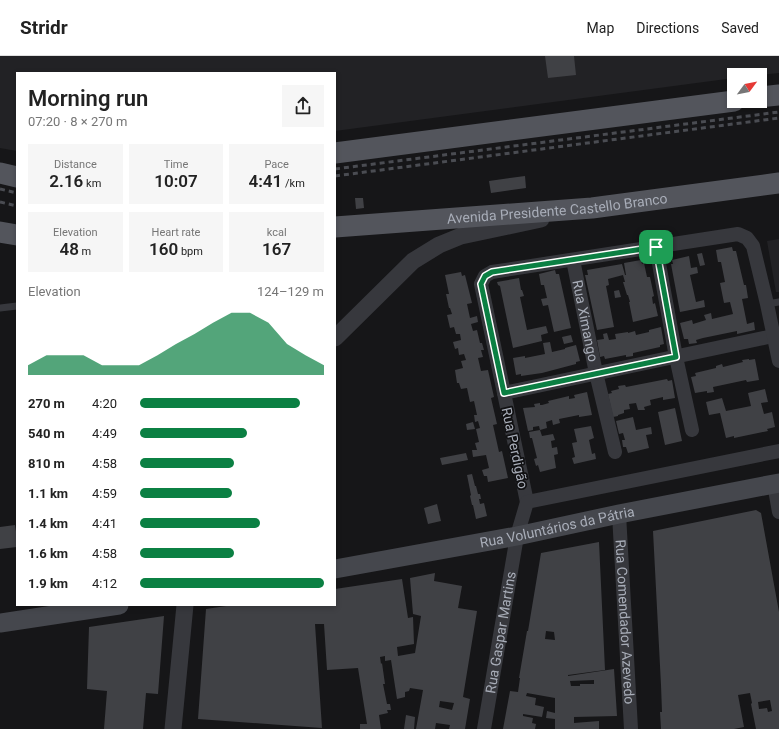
<!DOCTYPE html>
<html lang="en">
<head>
<meta charset="utf-8">
<style>
  body { margin:0; font-family:Roboto,sans-serif; background:#f6f6f6; color:#222; height:100vh; display:flex; flex-direction:column; font-size:15px; white-space:nowrap }
  * { box-sizing:border-box; margin:0 }
  p { font-size:13px; color:#767676 }
  .icon { flex:none; width:22px; height:22px; fill:none; stroke:currentColor; stroke-width:2; stroke-linecap:round; stroke-linejoin:round }
  .map { position:relative; flex:1; overflow:hidden }
  .details { position:absolute; left:16px; top:16px; width:320px; height:534px; display:flex; flex-direction:column; background:#fff; border-radius:0px; box-shadow:0 2px 6px #0003 }
  .details>* { flex:none }
  .needle { width:26px; rotate:58deg }
  .buttons { position:absolute; left:727px; top:12px; display:grid; gap:8px }
  .buttons a { display:grid; place-items:center; width:40px; height:40px; border-radius:0px; background:#fff; box-shadow:0 2px 6px #0003; font-size:20px }
  .pin { position:absolute; display:grid; place-items:center; width:34px; height:34px; color:#fff; margin:-17px; border-radius:8px; box-shadow:0 2px 6px #0006 }
  .round { display:grid; place-items:center; flex:none; width:42px; height:42px; border-radius:0px; background:#f6f6f6 }
  .head { display:flex; align-items:center; justify-content:space-between; height:68px; padding:0 12px }
  h1 { font-size:22px; font-weight:600; line-height:30px }
  .figures { display:grid; grid-template-columns:repeat(3,1fr); gap:6px; height:68px; padding:4px 12px }
  .figures div { display:grid; align-content:center; border-radius:0px; background:#f6f6f6; text-align:center }
  .figures b { font-size:17px; font-weight:600 }
  .figures small { font-size:11px; font-weight:400 }
  .figures p { font-size:11px }
  .chart { height:112px; padding:8px 12px }
  .chart p { display:flex; justify-content:space-between }
  .chart svg { width:100%; height:72px; margin-top:4px; fill:#0b8043; opacity:.7 }
  ul { padding:0 12px; list-style:none; font-size:13px }
  li { display:grid; grid-template-columns:64px 48px 1fr; align-items:center; height:30px }
  li i { height:10px; border-radius:5px; background:#0b8043 }
  header { display:flex; align-items:center; gap:24px; box-sizing:border-box; height:56px; padding:0 20px; background:#fff; border-bottom:1px solid #e0e0e0 }
  header strong { font-size:19px }
  nav { display:flex; gap:22px; margin-inline-start:auto; font-size:14px }
  .map>svg:first-child { display:block }
</style>
</head>
<body>
<header>
<strong>Stridr</strong>
<nav><a>Map</a><a>Directions</a><a>Saved</a></nav>
</header>
<div class="map">
<svg width="779" height="673" viewBox="0 0 779 673">
  <rect width="100%" height="100%" fill="#161618"/>
  <path fill="#222225" d="M0,0H779V17L760,19H734V22L335,75V17H17V95L0,92Z
    M779,183V236H776L767,185Z"/>
  <path fill="#404145" fill-rule="evenodd" d="M545,0H574L576,19L548,22Z
    M525,120L526,132L491,137L489,125Z
    M355,142H363L364,152L356,153Z
    M732,191L733,195H736L744,229H746L748,242L742,243L747,268L754,266L755,274L737,278V275L703,282L696,284L697,287L689,288L688,283H684L680,267L692,264L693,268L706,264L704,259L711,257L712,263L733,258L730,246L724,247L720,227L725,226L721,206H718L716,194Z
    M702,197L705,209L700,210L697,198Z
    M689,200L691,212L697,211L698,217L690,219L696,246L704,244L705,251L680,256L671,208H673L672,204Z
    M641,204L642,208L644,207L647,221H650L654,240L652,241L653,248L655,247L658,260L633,266L629,246H630L628,239H627L623,226H625L623,219L608,223L609,229L606,230L614,271L597,274L585,219H588L587,214L622,208L625,219H626L624,207Z
    M555,214L556,218H559L571,272L554,276L548,249L543,250L541,243L547,242L544,229H541L539,218Z
    M461,216L462,220L465,219L472,247L467,248L470,262L477,260L478,266L471,268L473,275L477,274L480,287H482L484,294H481L483,301L478,302L481,315L488,314L494,341L491,342L497,368L493,369L499,396L502,395L508,422L488,426L487,420H484L482,414L489,412L486,399L473,401L472,394H477L475,387L479,386L476,373L480,372L478,365L475,366L474,359H477L474,345L470,346L467,332L461,333L459,327H457L455,314L463,312L461,305L466,304L464,298L459,299L458,292L455,293L453,286L461,284L460,278H456L454,271L450,272L447,259L452,258L450,252H449L446,238H449L445,219Z
    M519,222L521,234H522L524,240L520,241L527,274L546,270L548,277L541,279L542,285L513,292L500,230L498,229L497,226Z
    M619,234L621,241L615,242L614,235Z
    M661,271L664,288L660,289V291L633,297V300L626,301V299L605,303L604,300L600,301L597,284L604,283L603,278L607,277L609,284L616,283L615,278L628,276V277L635,275L636,279L649,276V274Z
    M571,279L573,286L564,288L562,281Z
    M550,286L552,296L565,293V292L576,289L580,305L576,306V308L542,317L521,320V318L516,319L513,302L525,300V302L545,298L543,287Z
    M749,303V304L755,303L759,324L747,326L746,324L713,331L714,336L707,337V335L695,337L691,321L696,320L695,317L716,312V310L722,308L723,311L743,306L742,304Z
    M667,323L668,325L672,324L675,342L663,344V341L650,344L651,349L644,351L645,354H638L636,347L629,348L630,353L624,354V357L618,359V360L613,361L608,338L612,337L611,335L619,333L618,330L625,329L626,331Z
    M765,333L768,346L761,347L764,358L772,356L775,371L767,373L768,375L734,382V380L726,382L720,357L709,359L706,346L722,342L726,355L751,350L748,337Z
    M587,336L592,359L579,361V359L559,363L560,367L553,369L552,364L546,366L547,372L540,374L539,370L533,371V374L528,375L523,352L535,351L534,348L540,347V349H542L549,347L548,345L569,340V343L575,342L574,339Z
    M675,352L682,385L665,389L658,356Z
    M633,361L636,374L651,371L652,378L646,379L649,392L628,397L626,391H623L622,384H625L623,377L619,378L616,365Z
    M473,366L475,373L467,374L466,368Z
    M591,370L594,382L589,384L592,398L595,397L596,403L574,408L572,402L575,401L572,387L577,386L574,373Z
    M540,374L542,380L553,378L555,384L551,385L552,392L557,391L558,398L554,399L556,412L540,416L538,409L536,410L534,403L537,402L532,382H530L529,376Z
    M466,397L468,404L442,409L440,402Z
    M472,418L475,430H476L478,438H480L481,443H479L480,448L484,447L487,460L476,463L473,449H472L470,440L471,439L467,419Z
    M437,448L441,465L428,468L424,452Z
    M756,454L761,457L779,556V673H756L751,648L752,647L750,637L738,639L744,671L734,673H661L660,656H662L661,629L653,475ZM770,644L772,655L768,656L767,652L759,653L758,646Z
    M15,469L17,482V491L0,493V471Z
    M599,486L605,614L568,619V620L614,613L617,660L574,661V667L599,665V673H555V663L546,662L547,655L555,657V642L527,637L526,640L536,642L535,649L544,651L542,661L523,658V660L533,662L532,667L536,668L535,673H503L510,635L518,636L520,622H519L527,575H528L541,497ZM546,575L554,576L555,584L545,583ZM594,624V628H580V630H571L570,625Z
    M435,517L434,525L462,530L458,552L477,555L463,641L470,643L465,673H449L450,669L436,667L435,673H416L423,634L410,632L409,635L405,636V641L397,643L391,604L385,605V600L380,601L381,608L382,607L385,628H383L387,648H390L391,654H387L388,657L379,659L381,673H360V668H367L358,612L327,614L324,568H315L322,672L198,663L206,553L233,549H335V533L402,523L408,562L413,561L414,588L397,591L398,600L415,597L421,560L413,558L410,522ZM440,645L454,647L452,654L439,651Z
    M164,560L158,638L146,637L143,673H104L107,635L87,633L89,571Z
    M406,659L415,661L414,673H404Z"/>
  <g fill="none" stroke-linecap="round" stroke-linejoin="round">
    <path stroke="#37383d" stroke-width="7" d="M767,248L779,246
      M0,252L17,250"/>
    <g stroke="#37383d" stroke-width="14">
      <path d="M656,191L676,301L692,374"/>
      <path id="s1" d="M573,204L596,317L615,396"/>
      <path d="M504,337L773,280"/>
      <path d="M774,428L779,456"/>
      <path d="M527,446L481,228L485,220L492,216L738,178L747,182L753,190L767,248L779,305"/>
      <path id="s2" d="M619,458L631,673"/>
      <path id="s3" d="M484,673L517,480L527,446L779,395"/>
    </g>
    <path stroke="#37383d" stroke-width="17" d="M335,282L413,205L439,189L461,180L541,163
      M173,673L185,549"/>
    <g stroke="#45474d" stroke-width="19">
      <path id="s4" d="M335,513L517,480L619,458L779,427"/>
      <path d="M0,567L119,549"/>
    </g>
    <g stroke="#53555c" stroke-width="21">
      <path d="M760,41L779,39"/>
      <path d="M335,97L734,45"/>
      <path d="M0,117L17,121"/>
      <path id="s5" d="M335,171L592,152L779,127"/>
      <path d="M0,176L17,179"/>
    </g>
    <path stroke="#4a4c52" stroke-width="3" stroke-dasharray="5 4" stroke-linecap="butt" d="M335,113L779,56
      M335,120L779,62
      M0,133L17,137
      M0,146L17,150"/>
  </g>
  <g fill="none" stroke-linecap="round" stroke-linejoin="round">
    <defs>
      <path id="route" d="M656,191L676,301L504,337L481,228L485,220L492,216Z"/>
    </defs>
    <use href="#route" stroke="#fff" stroke-width="8"/>
    <use href="#route" stroke="#0b8043" stroke-width="5"/>
  </g>
  <g text-anchor="middle" stroke-width="3.5" stroke-linejoin="round" paint-order="stroke">
    <g font-size="14" fill="#a8adb8" stroke="#111113">
      <text dy="5" stroke="none"><textPath href="#s5" startOffset="223">Avenida Presidente Castello Branco</textPath></text>
      <text dy="5" stroke="none"><textPath href="#s1" startOffset="62">Rua Ximango</textPath></text>
      <text transform="translate(515 392) rotate(78)" y="5">Rua Perdigão</text>
      <text dy="5" stroke="none"><textPath href="#s4" startOffset="226">Rua Voluntários da Pátria</textPath></text>
      <text dy="5" stroke="none"><textPath href="#s2" startOffset="108">Rua Comendador Azevedo</textPath></text>
      <text dy="5" stroke="none"><textPath href="#s3" startOffset="98">Rua Gaspar Martins</textPath></text>
    </g>
  </g>
</svg>
<div class="buttons">
<a><svg class="needle" viewBox="-14 -14 28 28"><path d="M0-13l5 13h-10z" fill="#e53935"/><path d="M0 13l5-13h-10z" fill="#767676"/></svg></a>
</div>
<div class="pin" style="left:656px;top:191px;background:#1e9e55"><svg class="icon" aria-label="arrive" viewBox="0 0 24 24"><path d="M6 21V4h12l-3 4 3 4H6"/></svg></div>
<section class="details">
<div class="head"><div><h1>Morning run</h1><p>07:20 · 8 × 270 m</p></div><a class="round"><svg class="icon" aria-label="share" viewBox="0 0 24 24"><path d="M12 15V3M7 8l5-5 5 5M5 13v7h14v-7"/></svg></a></div>
<div class="figures">
<div><p>Distance</p><b>2.16<small> km</small></b></div>
<div><p>Time</p><b>10:07</b></div>
<div><p>Pace</p><b>4:41<small> /km</small></b></div>
</div>
<div class="figures">
<div><p>Elevation</p><b>48<small> m</small></b></div>
<div><p>Heart rate</p><b>160<small> bpm</small></b></div>
<div><p>kcal</p><b>167</b></div>
</div>
<div class="chart"><p><span>Elevation</span>124–129 m</p>
<svg viewBox="0 0 160 44" preserveAspectRatio="none"><path d="M0 44V38L10 32L20 32L30 32L40 38L50 38L60 38L70 32L80 25L90 19L100 12L110 6L120 6L130 12L140 25L150 32L160 38V44z"/></svg>
</div>
<ul>
<li><b>270 m</b>4:20<i style="width:87%"></i></li>
<li><b>540 m</b>4:49<i style="width:58%"></i></li>
<li><b>810 m</b>4:58<i style="width:51%"></i></li>
<li><b>1.1 km</b>4:59<i style="width:50%"></i></li>
<li><b>1.4 km</b>4:41<i style="width:65%"></i></li>
<li><b>1.6 km</b>4:58<i style="width:51%"></i></li>
<li><b>1.9 km</b>4:12<i style="width:100%"></i></li>
</ul>
</section>
</div>
</body>
</html>
